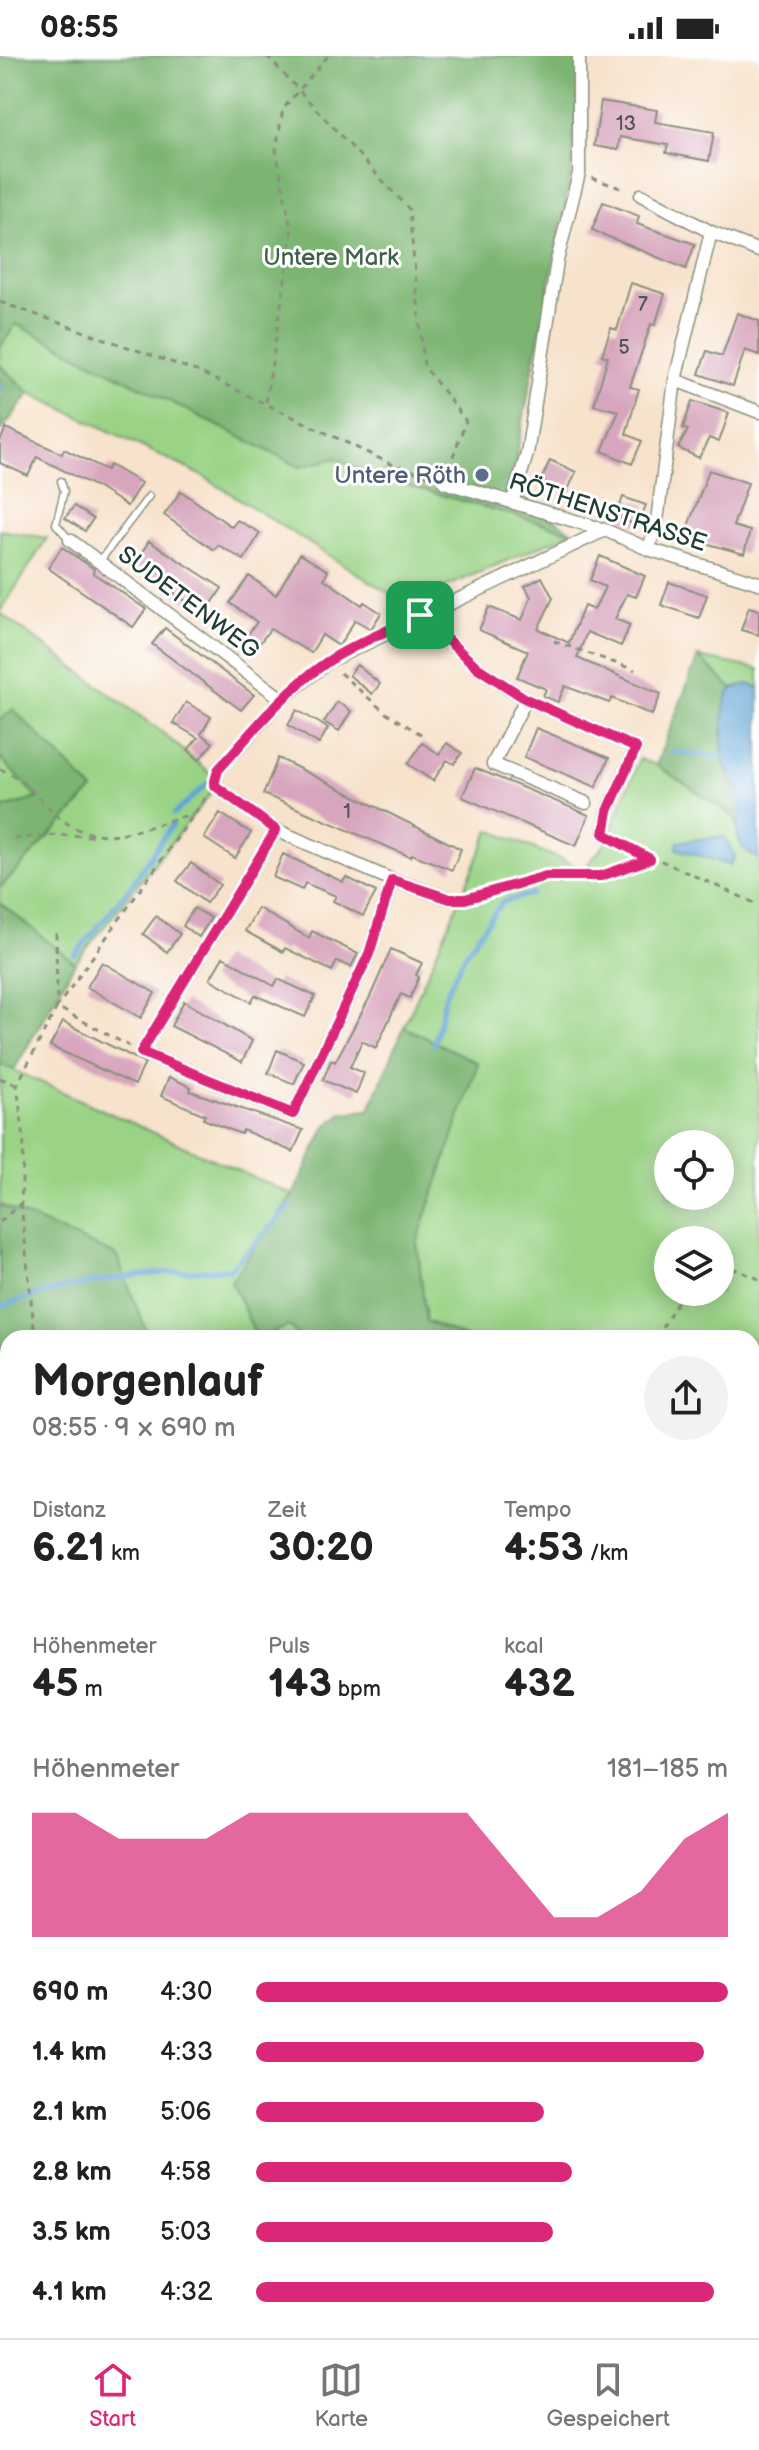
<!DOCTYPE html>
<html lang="de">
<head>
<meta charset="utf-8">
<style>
  body { margin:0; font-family:"Balsamiq Sans",sans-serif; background:#f2f2f2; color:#222; height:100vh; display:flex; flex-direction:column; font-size:30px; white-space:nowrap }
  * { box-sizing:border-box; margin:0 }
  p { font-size:26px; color:#767676 }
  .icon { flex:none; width:44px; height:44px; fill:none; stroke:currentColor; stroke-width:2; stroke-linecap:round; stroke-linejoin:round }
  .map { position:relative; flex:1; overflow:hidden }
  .side { position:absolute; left:0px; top:1274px; width:760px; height:1008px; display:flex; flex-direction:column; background:#fff; border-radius:24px 24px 0 0; box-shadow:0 4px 20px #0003 }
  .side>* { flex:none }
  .tools { position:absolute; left:654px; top:1074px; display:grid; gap:16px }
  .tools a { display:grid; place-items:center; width:80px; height:80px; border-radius:50%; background:#fff; box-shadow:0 4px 20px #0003; font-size:40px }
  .pin { position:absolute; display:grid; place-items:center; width:68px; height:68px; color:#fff; margin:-34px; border-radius:16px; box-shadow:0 4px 12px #0006 }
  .round { display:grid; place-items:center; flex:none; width:84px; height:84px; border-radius:42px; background:#f2f2f2 }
  .head { display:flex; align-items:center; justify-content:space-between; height:136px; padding:0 32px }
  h1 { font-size:44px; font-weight:600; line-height:60px }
  .metrics { display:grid; grid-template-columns:repeat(3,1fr); gap:12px; height:136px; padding:8px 32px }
  .metrics div { display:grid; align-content:center }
  .metrics b { font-size:40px; font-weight:600 }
  .metrics small { font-size:22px; font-weight:400 }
  .metrics p { font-size:22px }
  .chart { height:224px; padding:16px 32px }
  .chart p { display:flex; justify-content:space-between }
  .chart svg { width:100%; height:144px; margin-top:8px; fill:#db2777; opacity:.7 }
  ul { padding:0 32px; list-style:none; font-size:26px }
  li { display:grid; grid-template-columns:128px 96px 1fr; align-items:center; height:60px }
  li i { height:20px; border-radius:10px; background:#db2777 }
  .status { display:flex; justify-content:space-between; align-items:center; height:56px; padding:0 40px; background:#fff; direction:ltr }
  .status svg { height:22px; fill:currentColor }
  .menu { display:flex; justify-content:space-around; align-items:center; height:112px; border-top:2px solid #e0e0e0; background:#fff; font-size:22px; color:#767676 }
  .menu a { display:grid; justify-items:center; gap:4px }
  .menu .selected { color:#db2777 }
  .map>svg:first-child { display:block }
</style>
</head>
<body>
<div class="status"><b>08:55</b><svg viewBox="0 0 49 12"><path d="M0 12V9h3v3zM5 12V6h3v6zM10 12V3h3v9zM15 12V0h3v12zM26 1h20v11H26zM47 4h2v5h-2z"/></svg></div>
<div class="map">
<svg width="759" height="2282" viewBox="0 0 759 2282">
  <rect width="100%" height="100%" fill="#fff"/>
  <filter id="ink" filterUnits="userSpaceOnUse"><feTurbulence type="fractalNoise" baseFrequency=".0125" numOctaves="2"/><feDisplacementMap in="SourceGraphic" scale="16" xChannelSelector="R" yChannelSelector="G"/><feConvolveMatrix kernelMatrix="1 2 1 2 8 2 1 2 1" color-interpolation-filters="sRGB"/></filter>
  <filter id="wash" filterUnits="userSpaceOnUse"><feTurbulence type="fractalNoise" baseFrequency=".006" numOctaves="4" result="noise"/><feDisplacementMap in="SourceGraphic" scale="32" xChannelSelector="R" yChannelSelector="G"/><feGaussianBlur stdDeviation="1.8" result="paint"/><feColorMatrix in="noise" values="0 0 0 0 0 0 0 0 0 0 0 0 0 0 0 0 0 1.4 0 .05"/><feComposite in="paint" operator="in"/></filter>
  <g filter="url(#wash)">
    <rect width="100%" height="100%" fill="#f7e2cb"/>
    <path fill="#9ad385" stroke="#5c885c" stroke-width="2" fill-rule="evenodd" d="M16,268L300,411L336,402L370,419L573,476L406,548L201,419L30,337L0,309V292Z
      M0,474L47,482L0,556Z
      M0,557L159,674L220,726L75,907L0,847V832L93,734L13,654L0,664Z
      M698,601L759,613V631L747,628L733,633Z
      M0,702L39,742L0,753Z
      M639,703L656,709L735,761C738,779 741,795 759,803V1712L752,1710V1282H467L426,1265L417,1186L478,1007L404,971L490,774L584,813L606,787ZM668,1088H720V1140H668ZM668,1184H720V1236H668Z
      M0,1008L293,1139L231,1225L290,1270L300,1282H149L116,1199L0,1149Z"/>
    <path fill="#7bb572" stroke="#4d7953" stroke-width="2" d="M0,0H582L571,116L510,433L573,476L370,419L336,402L300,411L16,268L0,292Z
      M0,309L30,337L0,376Z
      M698,601L733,633C722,647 721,681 723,700C727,728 741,727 735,761L656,709Z
      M13,653L93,734L0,832V753L38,742L0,702V664Z
      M0,847L75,907L14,1014L0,1008Z
      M404,971L478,1007L417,1186L426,1265L467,1282H300L290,1270L257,1282L231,1225L293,1139L326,1070L342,1057L369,1054Z
      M0,1149L116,1199L149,1282H8V2274H752V1710L759,1712V2282H0Z"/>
    <path fill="#5fa3d4" stroke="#3f7084" stroke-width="2" d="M747,628L759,631V803C724,787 743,762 739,738C737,726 727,715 724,703C722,694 723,648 727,641C730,632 739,631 747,628Z
      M724,780L735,801L730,809L677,793L678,786Z"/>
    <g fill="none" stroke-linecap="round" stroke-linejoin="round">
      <path stroke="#5fa3d4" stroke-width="5" d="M0,331L2,332
        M670,696L723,701
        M174,758L208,727
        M75,899L130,831L173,768
        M434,988L446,937L467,895L502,846L532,838
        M0,1251C78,1224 148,1216 230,1213L291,1150"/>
    </g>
    <g id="blocks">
      <path fill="#d7a5bd" d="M601,45L657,54L655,66L714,76L709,105L666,97L668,89L620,81L618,94L594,90Z
        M603,146L639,160L637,168L695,188L686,213L592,174Z
        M631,227L665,238L655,269L651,268L630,331L639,333L626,378L642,385L632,408L602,395L619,355L594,349L608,301L602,299L611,272L617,274Z
        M737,257L759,265V299L745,294L733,330L699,318L707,295L722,300Z
        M692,345L729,357L719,386L709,382L699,402L678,392L688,374L683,372Z
        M6,372L62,398L64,393L107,414L110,409L141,427L127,450L97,431L37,401L28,420L0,407V385Z
        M550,404L576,416L567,436L541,424Z
        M709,414L748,427L733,470L750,475L744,498L684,481Z
        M181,435L232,471L237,464L260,477L244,504L218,489L214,494L164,459Z
        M623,441L646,449L638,470L616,461Z
        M74,450L93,463L85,475L65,462Z
        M149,485L222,532L205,558L134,509Z
        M62,491L94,513L93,517L146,553L133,571L48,512Z
        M300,498L328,515L324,523L362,549L364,546L381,557L371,573L355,564L339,590L322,579L311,597L270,573L252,598L240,589L257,566L230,547L249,520L276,539Z
        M600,500L645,520L636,541L627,538L615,563L630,569L621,590L587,576L577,602L661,638L652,659L612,642L609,647L565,630L558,646L543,640L546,633L517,621L528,595L479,574L489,551L522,564L531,541L525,530L542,521L553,542L538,573L569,587L584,550L594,554L605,531L590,524Z
        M669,526L707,539L699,562L661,549Z
        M749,551L759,554V579L741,574Z
        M165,572L254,639L241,654L152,588Z
        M357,609L380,628L372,638L349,619Z
        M186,646L211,661L201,678L213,687L199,704L188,694L198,682L173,667Z
        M337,646L351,655L339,675L324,666Z
        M297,654L328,672L319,688L288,669Z
        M536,672L609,702L596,731L524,701Z
        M422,687L439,698L447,687L462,697L454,708L447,704L433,725L408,708Z
        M278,702L461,793L452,814L412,798L411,801L263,738Z
        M475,712L589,759L576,790L462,741Z
        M220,757L251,777L235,802L204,782Z
        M283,798L343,826L346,821L376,836L363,860L333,845L336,840L305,827L302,834L273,821Z
        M191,807L220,829L206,847L177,825Z
        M194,852L211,862L199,881L183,870Z
        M258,852L309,882L312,875L358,898L351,911L337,905L332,915L285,892L283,896L245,875Z
        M156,860L180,878L167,896L143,878Z
        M391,893L422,907L416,919L419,921L410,942L401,938L376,992L362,985L350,1011L364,1017L356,1038L323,1024L331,1004L335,1006L370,941Z
        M223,901L274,930L278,923L315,940L305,961L255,939L251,946L210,923Z
        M102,906L155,937L141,962L87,931Z
        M184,945L252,985L242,1006L171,970Z
        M63,966L145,1007L135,1029L50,990Z
        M277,994L304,1006L294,1028L268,1017Z
        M169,1021L191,1031L190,1035L303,1074L293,1096L243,1074L241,1078L203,1063L205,1059L161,1040Z"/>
    </g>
  </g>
  <g filter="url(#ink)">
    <use href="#blocks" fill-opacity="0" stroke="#8b9080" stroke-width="2"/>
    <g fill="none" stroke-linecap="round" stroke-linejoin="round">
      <defs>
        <path id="service" d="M61,425L64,435L56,468L70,484
          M99,506L149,440"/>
        <path id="minor" d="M641,139L711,176L759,195
          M675,324L759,356
          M444,426L605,474L648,493L759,527
          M512,447L527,398L557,205L579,117V0
          M70,484L282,643
          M648,493L656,473L675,324L711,176
          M420,559L478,612L526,643
          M586,747L493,708L526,643L636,692L608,755L604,778
          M276,774L141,996L293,1058L369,898L392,824
          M450,843L392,824L276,774L214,729L218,714L282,643L329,605L605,474"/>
      </defs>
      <use href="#service" stroke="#8b9080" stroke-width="9"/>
      <use href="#minor" stroke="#8b9080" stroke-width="15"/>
      <path stroke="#8b9080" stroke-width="3" stroke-dasharray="6 6" stroke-linecap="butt" d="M267,0L409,153L424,310L466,365L448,414
        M592,122L626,134
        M0,246L199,316L391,408L433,422
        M266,346L292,179L276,93L283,53L328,0
        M554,585L635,614
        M340,617L387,658L426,681
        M0,713C22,722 37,740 53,756C97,799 143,770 193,758
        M14,783L48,779L93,780
        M617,785L759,849
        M465,843L526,824L601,820L650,803
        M56,877L57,951L206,741
        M0,1022L17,1029
        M21,1147L35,1282
        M0,1166L21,1147L24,1084L17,1029L57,951L129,990
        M720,1216L735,1213L759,1223
        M656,1282L683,1236
        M0,1897L8,1923
        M349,2274L353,2282
        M684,2274L685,2282
        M0,2279L8,2262"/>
      <use href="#service" stroke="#fff" stroke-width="6"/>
      <use href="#minor" stroke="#fff" stroke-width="12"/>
    </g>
  </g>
  <g fill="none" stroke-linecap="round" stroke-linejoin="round" filter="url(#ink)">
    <defs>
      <path id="route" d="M420,559L478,612L526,643L636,692L608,755L604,778L650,803L601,820H546L465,843H450L392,824L369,898L293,1058L141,996L276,774L214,729L218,714C252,676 284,635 327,606C356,587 390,574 420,559Z"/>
    </defs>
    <use href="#route" stroke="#fff" stroke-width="16"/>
    <use href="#route" stroke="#db2777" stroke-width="10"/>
  </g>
  <circle fill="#5c6f8a" stroke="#fff" stroke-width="3" cx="482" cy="419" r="8"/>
  <g text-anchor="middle" stroke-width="6" stroke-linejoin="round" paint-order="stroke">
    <g font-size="20" fill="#4d5756">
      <text x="626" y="74">13</text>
      <text x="643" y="255">7</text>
      <text x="624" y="298">5</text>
      <text x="347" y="762">1</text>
    </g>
    <g font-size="24" fill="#3e6248" stroke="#fff">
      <text x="331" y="209">Untere Mark</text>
    </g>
    <g font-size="24" fill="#4e5e75" stroke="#fff" text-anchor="end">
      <text x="466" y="427">Untere Röth</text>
    </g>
    <g font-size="24" fill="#1f3d34" stroke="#fff">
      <text transform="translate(608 456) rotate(18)" y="8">RÖTHENSTRASSE</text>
      <text transform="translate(189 546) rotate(37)" y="8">SUDETENWEG</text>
    </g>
  </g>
</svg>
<div class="tools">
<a><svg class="icon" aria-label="locate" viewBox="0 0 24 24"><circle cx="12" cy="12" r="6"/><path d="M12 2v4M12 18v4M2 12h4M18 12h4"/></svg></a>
<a><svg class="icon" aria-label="layers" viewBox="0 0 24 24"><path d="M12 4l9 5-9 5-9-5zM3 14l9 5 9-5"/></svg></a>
</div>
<div class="pin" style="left:420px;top:559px;background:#1e9e55"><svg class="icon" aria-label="arrive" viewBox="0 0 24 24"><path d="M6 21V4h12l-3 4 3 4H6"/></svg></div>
<section class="side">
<div class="head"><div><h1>Morgenlauf</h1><p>08:55 · 9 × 690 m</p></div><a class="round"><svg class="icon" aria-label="share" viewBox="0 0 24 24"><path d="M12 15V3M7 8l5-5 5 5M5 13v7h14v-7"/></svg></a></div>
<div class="metrics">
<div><p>Distanz</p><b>6.21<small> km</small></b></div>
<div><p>Zeit</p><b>30:20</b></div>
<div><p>Tempo</p><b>4:53<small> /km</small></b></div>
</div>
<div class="metrics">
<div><p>Höhenmeter</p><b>45<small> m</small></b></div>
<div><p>Puls</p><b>143<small> bpm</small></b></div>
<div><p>kcal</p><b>432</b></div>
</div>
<div class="chart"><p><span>Höhenmeter</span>181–185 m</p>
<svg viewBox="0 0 160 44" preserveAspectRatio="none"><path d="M0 44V6L10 6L20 14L30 14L40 14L50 6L60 6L70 6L80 6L90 6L100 6L110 22L120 38L130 38L140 30L150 14L160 6V44z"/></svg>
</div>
<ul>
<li><b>690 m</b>4:30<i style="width:100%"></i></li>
<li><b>1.4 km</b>4:33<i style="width:95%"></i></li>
<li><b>2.1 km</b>5:06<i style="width:61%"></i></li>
<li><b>2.8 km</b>4:58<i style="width:67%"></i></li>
<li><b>3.5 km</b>5:03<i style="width:63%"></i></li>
<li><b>4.1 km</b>4:32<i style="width:97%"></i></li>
</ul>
</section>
</div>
<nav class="menu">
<a class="selected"><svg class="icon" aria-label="home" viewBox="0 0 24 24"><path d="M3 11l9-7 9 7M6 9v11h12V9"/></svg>Start</a>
<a><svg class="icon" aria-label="map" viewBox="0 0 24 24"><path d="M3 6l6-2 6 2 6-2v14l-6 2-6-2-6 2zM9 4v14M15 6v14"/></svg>Karte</a>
<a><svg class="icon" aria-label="saved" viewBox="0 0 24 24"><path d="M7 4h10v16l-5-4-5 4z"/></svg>Gespeichert</a>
</nav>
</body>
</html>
